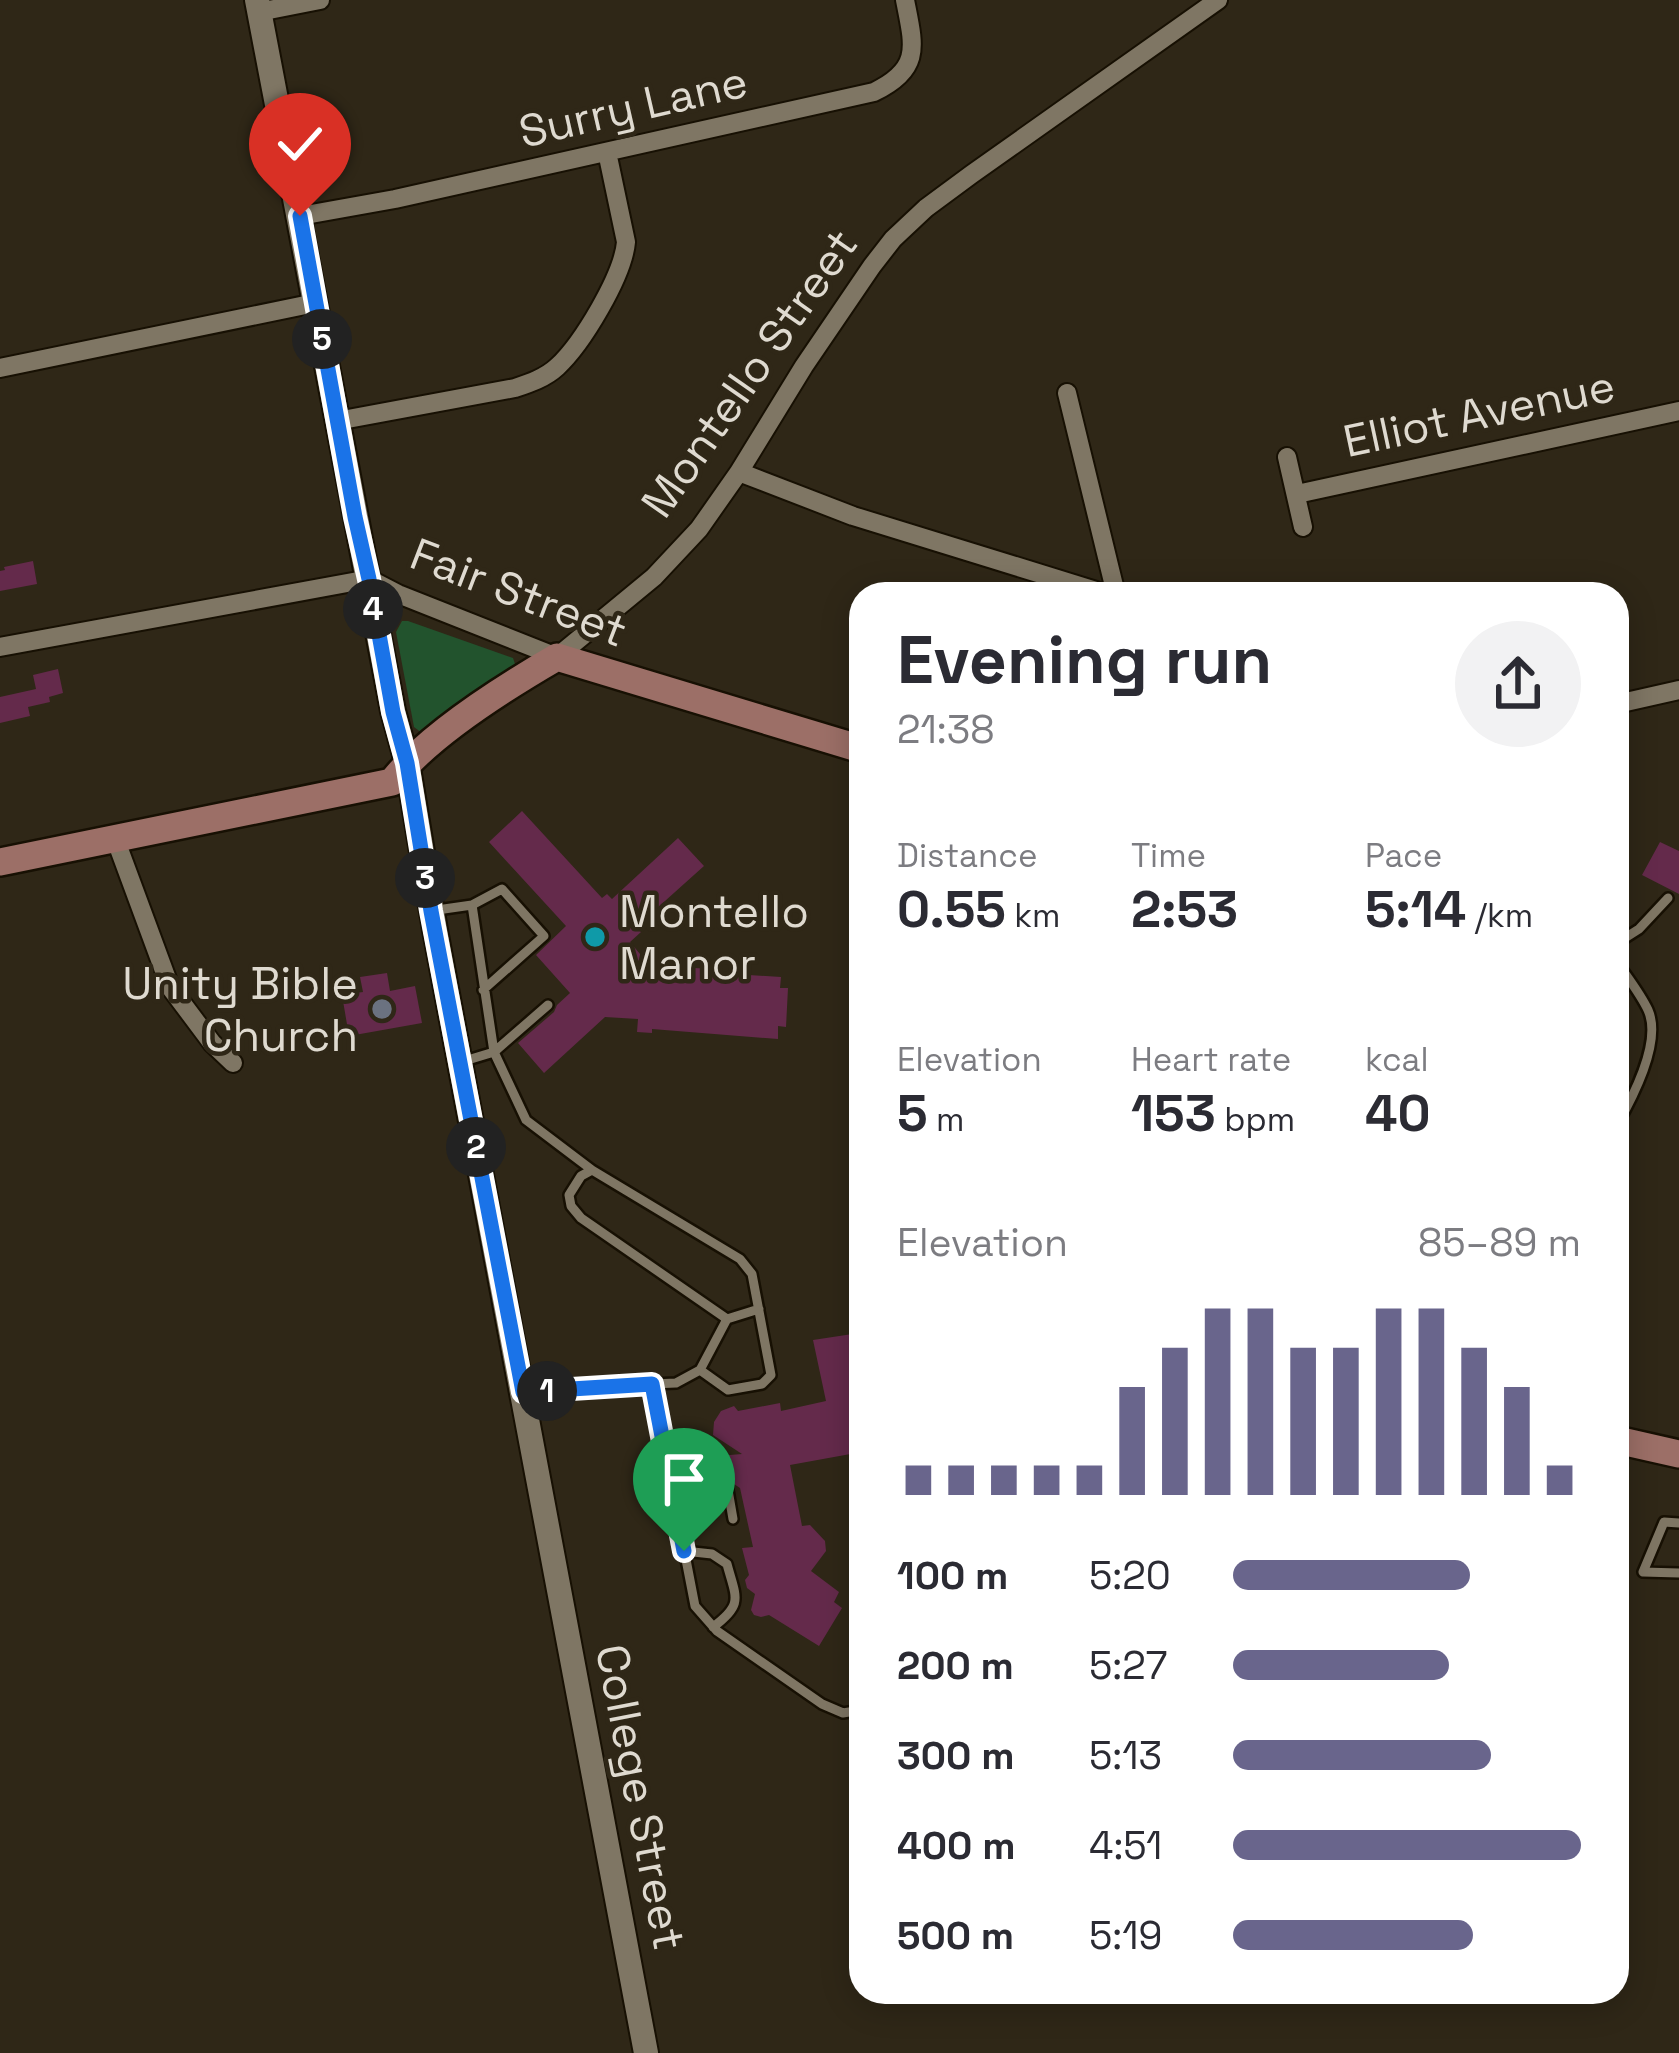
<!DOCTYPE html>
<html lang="en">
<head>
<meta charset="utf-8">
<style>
  body { margin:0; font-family:"Space Grotesk",sans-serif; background:#f2f2f3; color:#2b2b33; height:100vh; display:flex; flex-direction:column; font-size:45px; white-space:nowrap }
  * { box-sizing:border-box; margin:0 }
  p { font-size:39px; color:#7c7c81 }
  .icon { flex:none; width:66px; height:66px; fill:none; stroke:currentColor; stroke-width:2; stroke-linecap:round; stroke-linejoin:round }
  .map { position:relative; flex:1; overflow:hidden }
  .sheet { position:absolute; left:849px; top:582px; width:780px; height:1422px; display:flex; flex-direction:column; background:#fff; border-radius:36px; box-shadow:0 6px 30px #0003 }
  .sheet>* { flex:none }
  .pin { position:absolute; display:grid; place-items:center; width:102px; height:102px; color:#fff; margin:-123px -51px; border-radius:50% 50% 50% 0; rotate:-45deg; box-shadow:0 0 12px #0007 }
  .pin .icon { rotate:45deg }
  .km { position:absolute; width:60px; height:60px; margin:-30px; border-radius:50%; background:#222; color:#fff; font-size:33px; line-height:60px; text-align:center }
  .round { display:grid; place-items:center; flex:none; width:126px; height:126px; border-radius:63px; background:#f2f2f3 }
  .head { display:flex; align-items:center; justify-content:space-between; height:204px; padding:0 48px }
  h1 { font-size:66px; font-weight:600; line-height:90px }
  .metrics { display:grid; grid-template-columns:repeat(3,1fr); gap:18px; height:204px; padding:12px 48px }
  .metrics div { display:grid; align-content:center }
  .metrics b { font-size:51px; font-weight:600 }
  .metrics small { font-size:33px; font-weight:400 }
  .metrics p { font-size:33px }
  .chart { height:336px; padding:24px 48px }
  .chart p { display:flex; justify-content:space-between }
  .chart svg { width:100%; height:216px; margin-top:12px; stroke:#69658c; stroke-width:6 }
  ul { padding:0 48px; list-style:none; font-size:39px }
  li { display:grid; grid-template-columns:192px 144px 1fr; align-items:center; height:90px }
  li i { height:30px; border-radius:15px; background:#69658c }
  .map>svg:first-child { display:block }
</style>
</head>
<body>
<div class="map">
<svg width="1679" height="2053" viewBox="0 0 1679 2053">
  <rect width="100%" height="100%" fill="#2f2717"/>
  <path fill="#22532d" d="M402,621H408L513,658L515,664L512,670L422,733L414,727L396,632Z"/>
  <path fill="#642a4b" d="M33,561L37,584L0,591V571L5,570L4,567Z
    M58,669L63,693L49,697L50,702L28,707L30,716L0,723V697L36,689L33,675Z
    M522,811L602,898L607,894L612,899L678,838L704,866L636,927L641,932L630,942L640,954L639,966L720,969L719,973L781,977L780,988H788L786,1027L778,1026V1039L652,1029V1033L637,1032L638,1019L605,1017L544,1073L518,1043L554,1012L557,1005L570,993L536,955L566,926L489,842Z
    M1660,842L1679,851V894L1642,875Z
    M387,973L390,991L415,986L422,1023L349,1036L342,995L363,992L360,977Z
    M859,1333L861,1405H852L856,1453L790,1465L802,1526L810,1525L825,1541L826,1551L811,1571L839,1592L834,1602L842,1608L819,1646L769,1615L761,1617L754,1615L751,1610L755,1594L747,1588L745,1580L749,1575L742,1548L753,1547L740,1488L722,1476L709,1477L706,1457L742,1454L713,1435L714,1422L721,1411L734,1406L738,1411L780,1403L781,1411L826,1401L813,1340Z"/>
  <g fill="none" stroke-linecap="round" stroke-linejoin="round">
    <defs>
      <path id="service" d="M472,905L502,889L544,936L483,990
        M437,910L472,905L494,1052
        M1617,943L1639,929L1668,898
        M1617,962C1627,977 1640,993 1648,1010C1662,1041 1633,1097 1617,1125
        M494,1052L548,1005
        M461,1062L494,1052L526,1120L592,1170
        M727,1319L759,1309
        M652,1384L676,1383L700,1370L728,1390L762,1384L771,1375L752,1274L740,1259L592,1170L581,1176L569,1195L571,1206L581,1218L727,1319L700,1370
        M522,1392L652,1384L695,1606L717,1631L822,1704L843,1713L861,1710
        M674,1498L728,1490L733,1519
        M1679,1523L1664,1522L1643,1572L1679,1573
        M684,1551L712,1554L727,1564C736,1598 744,1604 713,1627"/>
      <path id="minor" d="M259,12L320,0
        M300,216L395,199L874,92C922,69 914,46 905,0
        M0,368L315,303
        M1067,393L1116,594
        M337,421L515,388C530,383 545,378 557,367C582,344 623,276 626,242L607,152
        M1287,457L1303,527
        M739,472L853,516L1106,594
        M1297,494L1679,411
        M0,647L369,579L398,594L557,657L654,577L699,529L739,472L804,366L872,266L893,239L926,208L972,174L1218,0
        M1617,704L1679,690
        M115,838L170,987L212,1043L233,1063"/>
      <path id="tertiary" d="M257,0L393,711L407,762L435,930L646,2053"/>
      <path id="secondary" d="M0,862L392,782C427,736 507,686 557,657L861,749
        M1617,1440L1679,1454"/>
    </defs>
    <use href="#service" stroke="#171003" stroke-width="14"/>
    <use href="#minor" stroke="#171003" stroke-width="22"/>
    <use href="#tertiary" stroke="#171003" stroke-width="28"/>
    <use href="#secondary" stroke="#171003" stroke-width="32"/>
    <use href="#service" stroke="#7f7664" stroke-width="9"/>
    <use href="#minor" stroke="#7f7664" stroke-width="18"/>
    <use href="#tertiary" stroke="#7f7664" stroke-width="24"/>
    <use href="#secondary" stroke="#9c6f67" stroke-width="27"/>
  </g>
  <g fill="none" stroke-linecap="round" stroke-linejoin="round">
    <defs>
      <path id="route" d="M300,216L355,517L369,579L393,712L407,763L431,911L523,1392L652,1384L684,1551"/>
    </defs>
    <use href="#route" stroke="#fff" stroke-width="24"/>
    <use href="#route" stroke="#1a73e8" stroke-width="15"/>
  </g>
  <circle fill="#0f9aa8" stroke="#2f2717" stroke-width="4.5" cx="595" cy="937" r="12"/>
  <circle fill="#6b7280" stroke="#2f2717" stroke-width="4.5" cx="382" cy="1009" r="12"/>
  <g text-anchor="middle" stroke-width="9" stroke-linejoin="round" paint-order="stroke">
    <g font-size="45" fill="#dfdad0" stroke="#2f2717">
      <text transform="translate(633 106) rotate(-13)" y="16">Surry Lane</text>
      <text transform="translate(749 373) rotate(-55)" y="16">Montello Street</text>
      <text transform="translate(1479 413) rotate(-12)" y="16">Elliot Avenue</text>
      <text transform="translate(519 592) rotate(21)" y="16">Fair Street</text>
      <text transform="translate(641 1797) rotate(79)" y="16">College Street</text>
    </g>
    <g font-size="45" fill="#dfdad0" stroke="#2f2717" text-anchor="start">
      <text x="619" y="927">Montello<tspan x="619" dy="52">Manor</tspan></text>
      <text x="358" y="999" text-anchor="end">Unity Bible<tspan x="358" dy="52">Church</tspan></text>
    </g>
  </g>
</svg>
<div class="pin" style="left:684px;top:1551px;background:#1e9e55"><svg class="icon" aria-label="arrive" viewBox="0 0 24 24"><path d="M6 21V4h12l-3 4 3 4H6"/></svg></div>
<div class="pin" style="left:300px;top:216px;background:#d93025"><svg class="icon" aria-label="check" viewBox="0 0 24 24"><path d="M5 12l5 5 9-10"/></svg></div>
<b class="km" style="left:547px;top:1391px">1</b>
<b class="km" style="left:476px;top:1147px">2</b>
<b class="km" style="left:425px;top:878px">3</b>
<b class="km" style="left:373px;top:609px">4</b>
<b class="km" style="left:322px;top:339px">5</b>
<section class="sheet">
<div class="head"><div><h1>Evening run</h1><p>21:38</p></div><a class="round"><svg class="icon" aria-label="share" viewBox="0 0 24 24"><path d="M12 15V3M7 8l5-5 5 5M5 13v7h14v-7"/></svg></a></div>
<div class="metrics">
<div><p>Distance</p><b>0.55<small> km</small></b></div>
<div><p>Time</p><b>2:53</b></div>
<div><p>Pace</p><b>5:14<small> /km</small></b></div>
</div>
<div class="metrics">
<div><p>Elevation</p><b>5<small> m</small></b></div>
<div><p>Heart rate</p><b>153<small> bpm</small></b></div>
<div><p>kcal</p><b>40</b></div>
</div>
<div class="chart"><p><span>Elevation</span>85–89 m</p>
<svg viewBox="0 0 160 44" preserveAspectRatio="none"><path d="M5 44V38M15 44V38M25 44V38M35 44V38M45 44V38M55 44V22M65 44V14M75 44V6M85 44V6M95 44V14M105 44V14M115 44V6M125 44V6M135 44V14M145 44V22M155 44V38"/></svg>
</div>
<ul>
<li><b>100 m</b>5:20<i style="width:68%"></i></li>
<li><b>200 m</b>5:27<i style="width:62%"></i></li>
<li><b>300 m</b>5:13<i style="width:74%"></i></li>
<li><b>400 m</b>4:51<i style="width:100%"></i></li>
<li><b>500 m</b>5:19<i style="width:69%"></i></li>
</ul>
</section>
</div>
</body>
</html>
